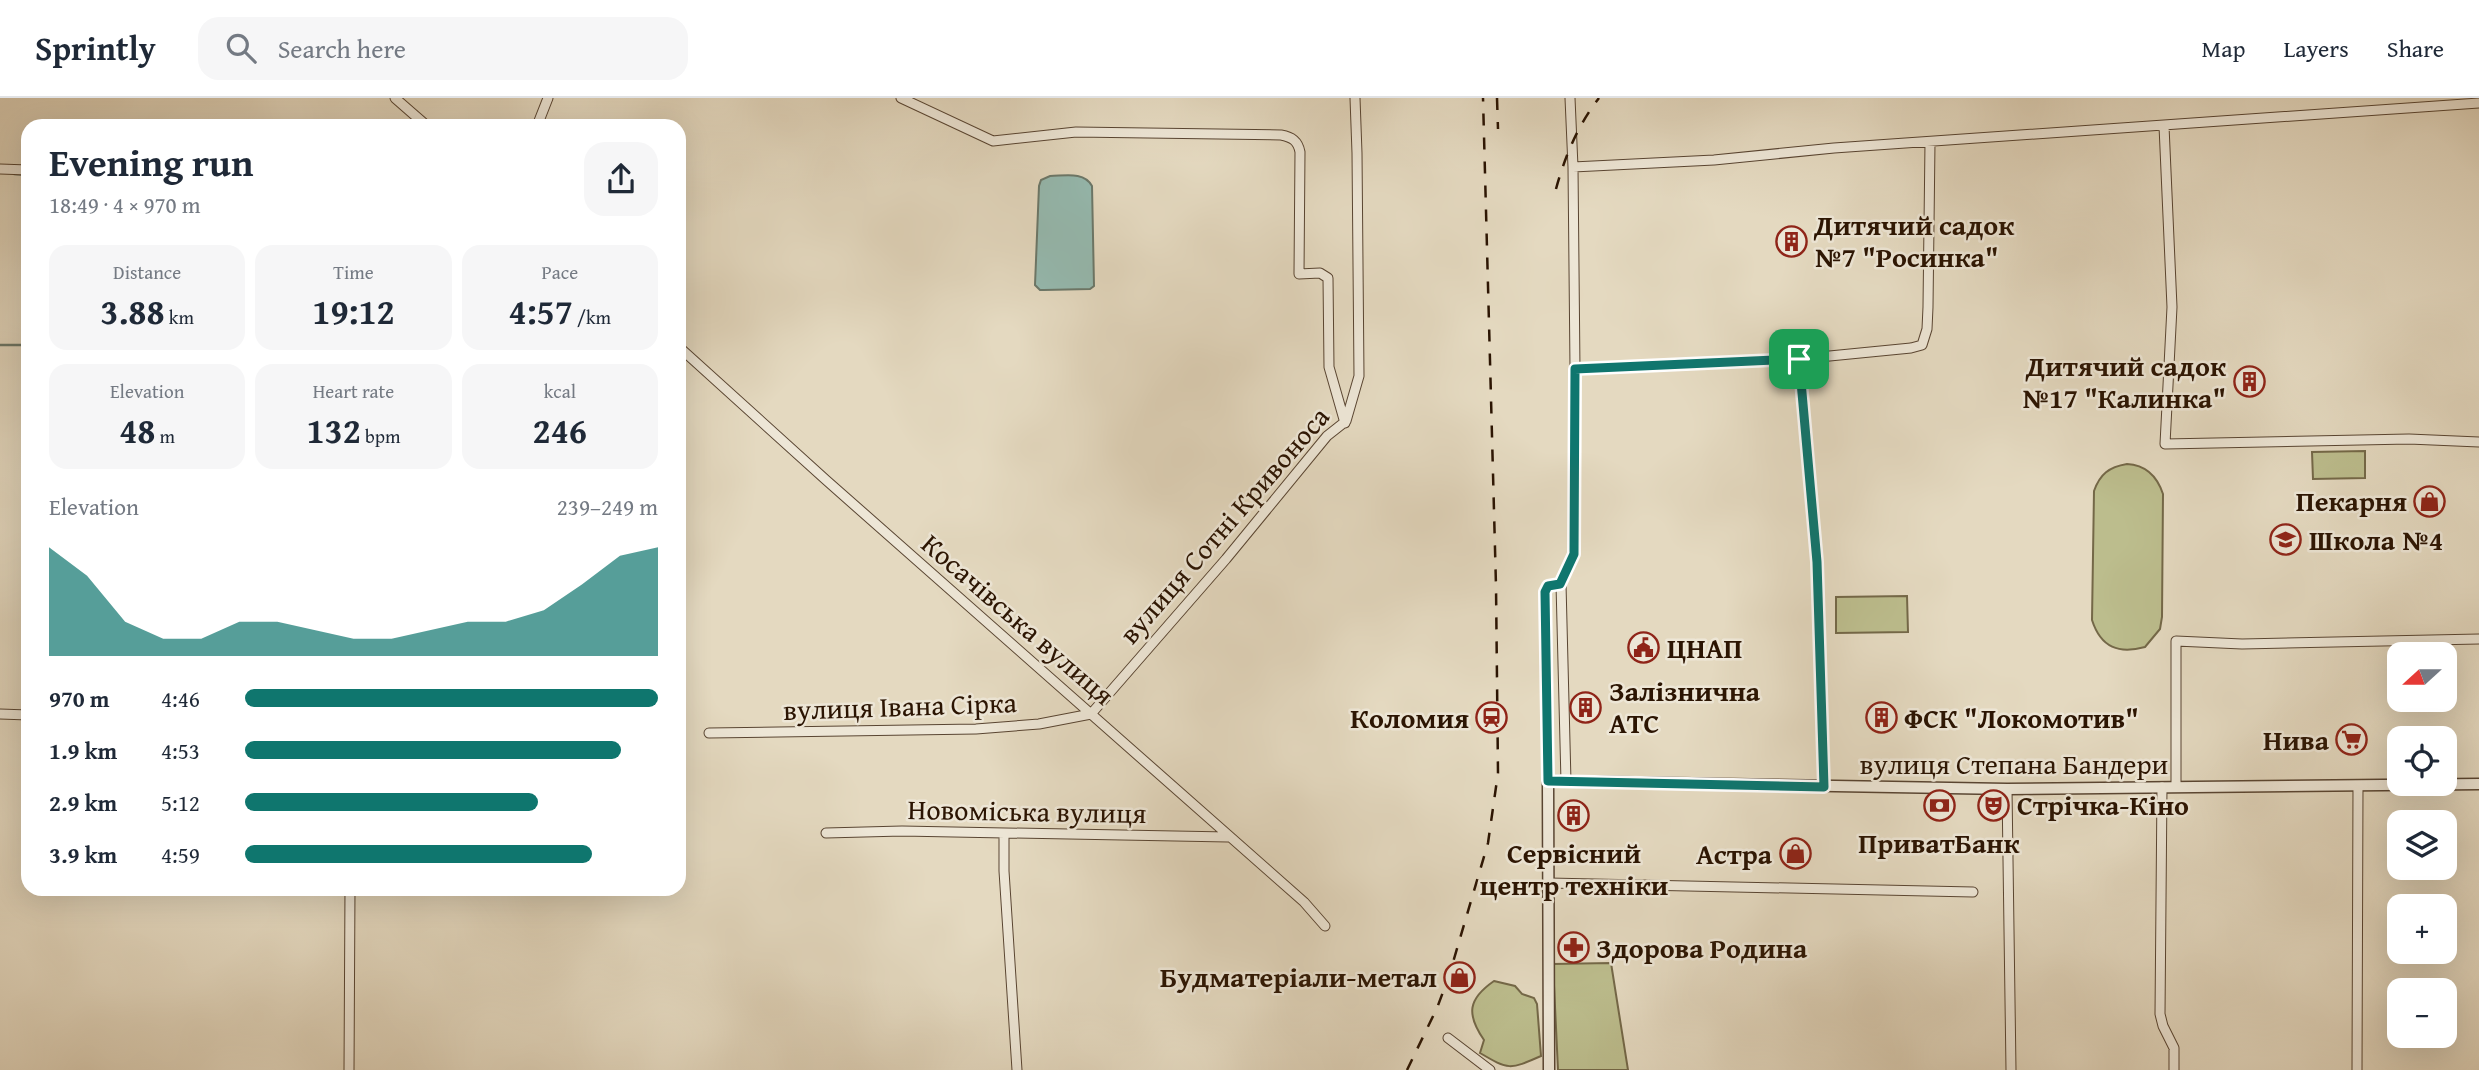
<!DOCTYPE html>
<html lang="en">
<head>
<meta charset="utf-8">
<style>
  body { margin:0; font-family:"Gentium Book Plus",serif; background:#f6f6f7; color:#1f2937; height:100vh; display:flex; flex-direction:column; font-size:26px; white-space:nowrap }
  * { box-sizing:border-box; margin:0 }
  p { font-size:23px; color:#747a83 }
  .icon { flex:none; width:38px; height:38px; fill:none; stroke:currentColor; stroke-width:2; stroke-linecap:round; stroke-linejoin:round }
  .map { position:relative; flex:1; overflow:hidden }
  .panel { position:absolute; left:21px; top:21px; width:665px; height:777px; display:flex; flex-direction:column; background:#fff; border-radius:21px; box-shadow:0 7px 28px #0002 }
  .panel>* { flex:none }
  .needle { width:46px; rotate:249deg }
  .fabs { position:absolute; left:2387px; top:544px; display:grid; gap:14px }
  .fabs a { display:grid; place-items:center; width:70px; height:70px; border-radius:14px; background:#fff; box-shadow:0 7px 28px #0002; font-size:35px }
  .pin { position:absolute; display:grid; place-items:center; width:60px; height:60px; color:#fff; margin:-30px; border-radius:14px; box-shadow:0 4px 10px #0006 }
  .round { display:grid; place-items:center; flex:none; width:74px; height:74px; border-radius:21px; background:#f6f6f7 }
  .headline { display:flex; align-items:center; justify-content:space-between; height:119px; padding:0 28px }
  h1 { font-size:38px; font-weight:700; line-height:52px }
  .stats { display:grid; grid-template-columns:repeat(3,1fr); gap:10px; height:119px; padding:7px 28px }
  .stats div { display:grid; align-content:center; border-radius:18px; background:#f6f6f7; text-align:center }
  .stats b { font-size:35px; font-weight:700 }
  .stats small { font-size:19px; font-weight:400 }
  .stats p { font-size:19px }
  .chart { height:196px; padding:14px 28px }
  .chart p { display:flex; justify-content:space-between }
  .chart svg { width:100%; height:126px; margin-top:7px; fill:#0f766e; opacity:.7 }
  ul { padding:0 28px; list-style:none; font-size:23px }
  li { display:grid; grid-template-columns:112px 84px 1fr; align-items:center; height:52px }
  li i { height:18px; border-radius:9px; background:#0f766e }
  header { display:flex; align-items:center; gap:42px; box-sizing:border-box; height:98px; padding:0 35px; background:#fff; border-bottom:2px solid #e0e1e3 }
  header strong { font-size:33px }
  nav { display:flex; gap:38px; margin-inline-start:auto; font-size:24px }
  .search { width:490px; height:63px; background:#f6f6f7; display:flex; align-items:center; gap:18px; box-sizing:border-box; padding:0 24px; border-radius:21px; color:#747a83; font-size:26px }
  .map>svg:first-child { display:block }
</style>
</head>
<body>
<header>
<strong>Sprintly</strong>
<div class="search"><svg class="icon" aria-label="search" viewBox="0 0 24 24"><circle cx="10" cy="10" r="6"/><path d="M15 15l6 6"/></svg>Search here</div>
<nav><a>Map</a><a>Layers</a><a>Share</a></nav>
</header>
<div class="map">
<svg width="2479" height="972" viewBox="0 0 2479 972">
  <rect width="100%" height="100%" fill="#e4d9c0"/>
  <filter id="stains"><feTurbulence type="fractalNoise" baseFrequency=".00286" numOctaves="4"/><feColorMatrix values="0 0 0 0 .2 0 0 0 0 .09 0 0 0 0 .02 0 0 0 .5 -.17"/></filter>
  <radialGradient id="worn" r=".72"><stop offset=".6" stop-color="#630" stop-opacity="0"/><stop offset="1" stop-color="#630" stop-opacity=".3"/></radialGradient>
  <path fill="#bcbd8d" stroke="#746848" stroke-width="2" d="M2365,353V380L2313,381L2312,354Z
    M2127,366C2146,367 2157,378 2163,396L2162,519L2160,531L2145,549C2119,556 2101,550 2092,522L2094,393C2100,376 2109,369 2127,366Z
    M1907,498L1908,534L1836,535V499Z
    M1611,865L1628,972H1558L1553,866Z
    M1494,883L1515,888L1522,896L1534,900L1537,906L1541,958C1509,972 1509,972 1480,955L1484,942C1466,916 1468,901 1494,883Z"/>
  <path fill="#95bab0" stroke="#6b786a" stroke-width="2" d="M1050,78C1064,78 1084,73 1092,88L1094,188L1090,191L1044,192H1040L1035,187L1039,88L1041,82Z"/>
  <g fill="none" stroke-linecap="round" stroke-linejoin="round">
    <path stroke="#6b786a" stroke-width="2.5" d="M14,76L28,77
      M0,247H28"/>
    <defs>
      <path id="minor" d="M395,0L427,28
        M901,0L993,43L1076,34L1281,37C1292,39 1298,43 1300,54L1299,176L1320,175L1328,180L1329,269L1345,325
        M537,28L548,0
        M2164,28L2172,209L2165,346L2409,341L2479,344
        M1573,69L1714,62L1834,50L2479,5
        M0,71L28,72
        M679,249L826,382L1304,804L1325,828
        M1799,261L1817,464L1824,689
        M1575,271L1799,261L1911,250L1922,247L1927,231L1928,209L1930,45
        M0,616L28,617
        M1091,616L1226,461L1327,338L1346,323L1359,278L1357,55L1355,0
        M709,635L976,631L1039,626L1091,616
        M1548,683L1545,494L1548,488L1561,486
        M1566,684L1561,486L1574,456L1575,271L1573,69L1570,0
        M2162,689L2160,916L2163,928L2174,950V972
        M2176,689V543L2242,546L2479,541
        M2007,691L2011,972
        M826,735L902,733L1228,739
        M1004,735V773L1017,972
        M1549,785L1973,794
        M1448,940L1490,972
        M349,972L350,791
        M2357,972L2358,688"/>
      <path id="tertiary" d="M1549,972L1548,683L2007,691L2479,686"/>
    </defs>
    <use href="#minor" stroke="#594532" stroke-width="11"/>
    <use href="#tertiary" stroke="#594532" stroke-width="13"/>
    <use href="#minor" stroke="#ede6d6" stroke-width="9"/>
    <use href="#tertiary" stroke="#ede6d6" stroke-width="10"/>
    <path stroke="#2b1402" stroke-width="2.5" stroke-dasharray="12 12" stroke-linecap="butt" d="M1497,0L1498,31
      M1556,91C1565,58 1578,27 1599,0
      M1407,972L1437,910L1449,878L1488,745L1498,675L1496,488L1483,0"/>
  </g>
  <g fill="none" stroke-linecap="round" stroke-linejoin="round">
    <defs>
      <path id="route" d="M1799,261L1817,464L1824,689L1548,683L1545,494L1548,488L1560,486L1574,456L1575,271Z"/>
    </defs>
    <use href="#route" stroke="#fff" stroke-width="14"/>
    <use href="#route" stroke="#0f766e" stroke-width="9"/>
  </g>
  <defs>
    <symbol id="building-ring" viewBox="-11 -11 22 22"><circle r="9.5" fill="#ede6d6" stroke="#8f2418" stroke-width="1.5"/><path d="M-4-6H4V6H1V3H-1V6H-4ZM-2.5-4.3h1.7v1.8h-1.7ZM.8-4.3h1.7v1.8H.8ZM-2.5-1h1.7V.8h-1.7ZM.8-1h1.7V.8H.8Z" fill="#8f2418"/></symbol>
    <symbol id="shop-ring" viewBox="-11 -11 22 22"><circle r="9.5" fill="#ede6d6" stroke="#8f2418" stroke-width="1.5"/><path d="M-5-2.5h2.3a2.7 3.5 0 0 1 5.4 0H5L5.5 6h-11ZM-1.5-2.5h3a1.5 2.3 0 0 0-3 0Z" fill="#8f2418"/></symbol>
    <symbol id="school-ring" viewBox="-11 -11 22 22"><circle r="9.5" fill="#ede6d6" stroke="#8f2418" stroke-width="1.5"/><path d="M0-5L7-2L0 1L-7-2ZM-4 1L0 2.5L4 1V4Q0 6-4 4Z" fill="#8f2418"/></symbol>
    <symbol id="civic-ring" viewBox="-11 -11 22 22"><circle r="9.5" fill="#ede6d6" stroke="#8f2418" stroke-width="1.5"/><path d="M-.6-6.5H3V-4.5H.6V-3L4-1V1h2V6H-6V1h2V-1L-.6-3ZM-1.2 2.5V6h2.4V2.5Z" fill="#8f2418"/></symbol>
    <symbol id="station-ring" viewBox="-11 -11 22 22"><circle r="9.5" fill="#ede6d6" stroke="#8f2418" stroke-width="1.5"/><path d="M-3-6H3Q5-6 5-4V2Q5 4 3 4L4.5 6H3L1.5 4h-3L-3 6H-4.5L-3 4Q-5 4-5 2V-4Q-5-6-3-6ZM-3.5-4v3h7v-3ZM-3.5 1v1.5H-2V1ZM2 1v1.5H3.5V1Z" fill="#8f2418"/></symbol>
    <symbol id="supermarket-ring" viewBox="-11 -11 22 22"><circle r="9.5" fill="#ede6d6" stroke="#8f2418" stroke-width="1.5"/><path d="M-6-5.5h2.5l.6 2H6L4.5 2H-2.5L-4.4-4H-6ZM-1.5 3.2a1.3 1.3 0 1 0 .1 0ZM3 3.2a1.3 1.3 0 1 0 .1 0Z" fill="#8f2418"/></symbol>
    <symbol id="theatre-ring" viewBox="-11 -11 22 22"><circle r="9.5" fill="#ede6d6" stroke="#8f2418" stroke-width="1.5"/><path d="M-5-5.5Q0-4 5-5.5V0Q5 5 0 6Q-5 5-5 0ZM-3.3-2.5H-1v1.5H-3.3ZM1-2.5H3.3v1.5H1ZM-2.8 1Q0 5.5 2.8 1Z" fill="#8f2418"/></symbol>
    <symbol id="bank-ring" viewBox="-11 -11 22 22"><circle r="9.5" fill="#ede6d6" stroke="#8f2418" stroke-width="1.5"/><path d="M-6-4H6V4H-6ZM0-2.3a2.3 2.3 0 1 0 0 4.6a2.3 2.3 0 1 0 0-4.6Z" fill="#8f2418"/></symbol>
    <symbol id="pharmacy-ring" viewBox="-11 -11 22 22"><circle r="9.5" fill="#ede6d6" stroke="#8f2418" stroke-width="1.5"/><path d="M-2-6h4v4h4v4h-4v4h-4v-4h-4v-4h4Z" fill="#8f2418"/></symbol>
  </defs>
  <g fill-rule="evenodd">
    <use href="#building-ring" x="1774" y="126" width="35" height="35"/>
    <use href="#building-ring" x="2232" y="266" width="35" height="35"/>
    <use href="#shop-ring" x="2412" y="386" width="35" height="35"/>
    <use href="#school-ring" x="2268" y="424" width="35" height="35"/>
    <use href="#civic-ring" x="1626" y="532" width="35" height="35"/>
    <use href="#building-ring" x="1568" y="592" width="35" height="35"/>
    <use href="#station-ring" x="1474" y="602" width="35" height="35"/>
    <use href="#building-ring" x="1864" y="602" width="35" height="35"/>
    <use href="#supermarket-ring" x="2334" y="624" width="35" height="35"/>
    <use href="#theatre-ring" x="1976" y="690" width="35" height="35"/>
    <use href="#bank-ring" x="1922" y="690" width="35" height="35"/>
    <use href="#building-ring" x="1556" y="700" width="35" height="35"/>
    <use href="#shop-ring" x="1778" y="738" width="35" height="35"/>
    <use href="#pharmacy-ring" x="1556" y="832" width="35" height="35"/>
    <use href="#shop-ring" x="1442" y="862" width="35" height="35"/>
  </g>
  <g text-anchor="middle" stroke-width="5" stroke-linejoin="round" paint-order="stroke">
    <g font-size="28" font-weight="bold" fill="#2b1402" stroke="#ede6d6" text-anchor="start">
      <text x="1814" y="137">Дитячий садок<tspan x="1814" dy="32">№7 "Росинка"</tspan></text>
      <text x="2226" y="278" text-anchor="end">Дитячий садок<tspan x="2226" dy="32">№17 "Калинка"</tspan></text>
      <text x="2407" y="413" text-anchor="end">Пекарня</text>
      <text x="2309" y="452">Школа №4</text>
      <text x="1667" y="560">ЦНАП</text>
      <text x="1609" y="603">Залізнична<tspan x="1609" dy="32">АТС</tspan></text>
      <text x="1469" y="630" text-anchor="end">Коломия</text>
      <text x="1904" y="630">ФСК "Локомотив"</text>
      <text x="2329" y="652" text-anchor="end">Нива</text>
      <text x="2017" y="717">Стрічка-Кіно</text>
      <text x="1939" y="755" text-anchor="middle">ПриватБанк</text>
      <text x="1574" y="765" text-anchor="middle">Сервісний<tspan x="1574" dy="32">центр техніки</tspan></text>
      <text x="1772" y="766" text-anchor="end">Астра</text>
      <text x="1596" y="860">Здорова Родина</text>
      <text x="1437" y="889" text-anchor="end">Будматеріали-метал</text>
    </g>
    <g font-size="28" fill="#2b1402" stroke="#ede6d6">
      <text transform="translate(1224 427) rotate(-49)" y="10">вулиця Сотні Кривоноса</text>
      <text transform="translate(1018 521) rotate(41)" y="10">Косачівська вулиця</text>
      <text transform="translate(900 608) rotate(-2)" y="10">вулиця Івана Сірка</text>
      <text x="2014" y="676">вулиця Степана Бандери</text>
      <text transform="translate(1027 713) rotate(1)" y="10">Новоміська вулиця</text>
    </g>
  </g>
  <rect width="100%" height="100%" filter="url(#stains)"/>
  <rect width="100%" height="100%" fill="url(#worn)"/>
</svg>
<div class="fabs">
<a><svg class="needle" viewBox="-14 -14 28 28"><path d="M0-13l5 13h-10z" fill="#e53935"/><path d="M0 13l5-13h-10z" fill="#747a83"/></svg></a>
<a><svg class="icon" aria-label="locate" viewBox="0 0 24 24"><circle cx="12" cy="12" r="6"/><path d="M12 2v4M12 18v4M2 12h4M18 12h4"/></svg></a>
<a><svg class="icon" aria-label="layers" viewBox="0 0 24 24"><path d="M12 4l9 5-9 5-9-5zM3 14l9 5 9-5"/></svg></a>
<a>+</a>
<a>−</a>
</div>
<div class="pin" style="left:1799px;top:261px;background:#1e9e55"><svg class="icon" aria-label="arrive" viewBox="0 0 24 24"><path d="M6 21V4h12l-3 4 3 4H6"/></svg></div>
<section class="panel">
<div class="headline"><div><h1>Evening run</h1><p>18:49 · 4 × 970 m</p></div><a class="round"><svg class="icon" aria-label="share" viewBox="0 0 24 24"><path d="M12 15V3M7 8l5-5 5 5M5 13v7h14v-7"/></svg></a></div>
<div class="stats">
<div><p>Distance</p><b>3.88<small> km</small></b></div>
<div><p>Time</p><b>19:12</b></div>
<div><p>Pace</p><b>4:57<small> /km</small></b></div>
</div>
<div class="stats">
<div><p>Elevation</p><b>48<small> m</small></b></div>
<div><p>Heart rate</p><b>132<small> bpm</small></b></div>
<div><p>kcal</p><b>246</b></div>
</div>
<div class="chart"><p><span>Elevation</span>239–249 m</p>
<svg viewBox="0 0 160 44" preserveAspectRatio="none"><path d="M0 44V6L10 16L20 32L30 38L40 38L50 32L60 32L70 35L80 38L90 38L100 35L110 32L120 32L130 28L140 19L150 9L160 6V44z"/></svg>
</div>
<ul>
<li><b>970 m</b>4:46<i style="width:100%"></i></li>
<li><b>1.9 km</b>4:53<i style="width:91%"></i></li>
<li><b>2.9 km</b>5:12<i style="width:71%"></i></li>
<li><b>3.9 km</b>4:59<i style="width:84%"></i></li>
</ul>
</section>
</div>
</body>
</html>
